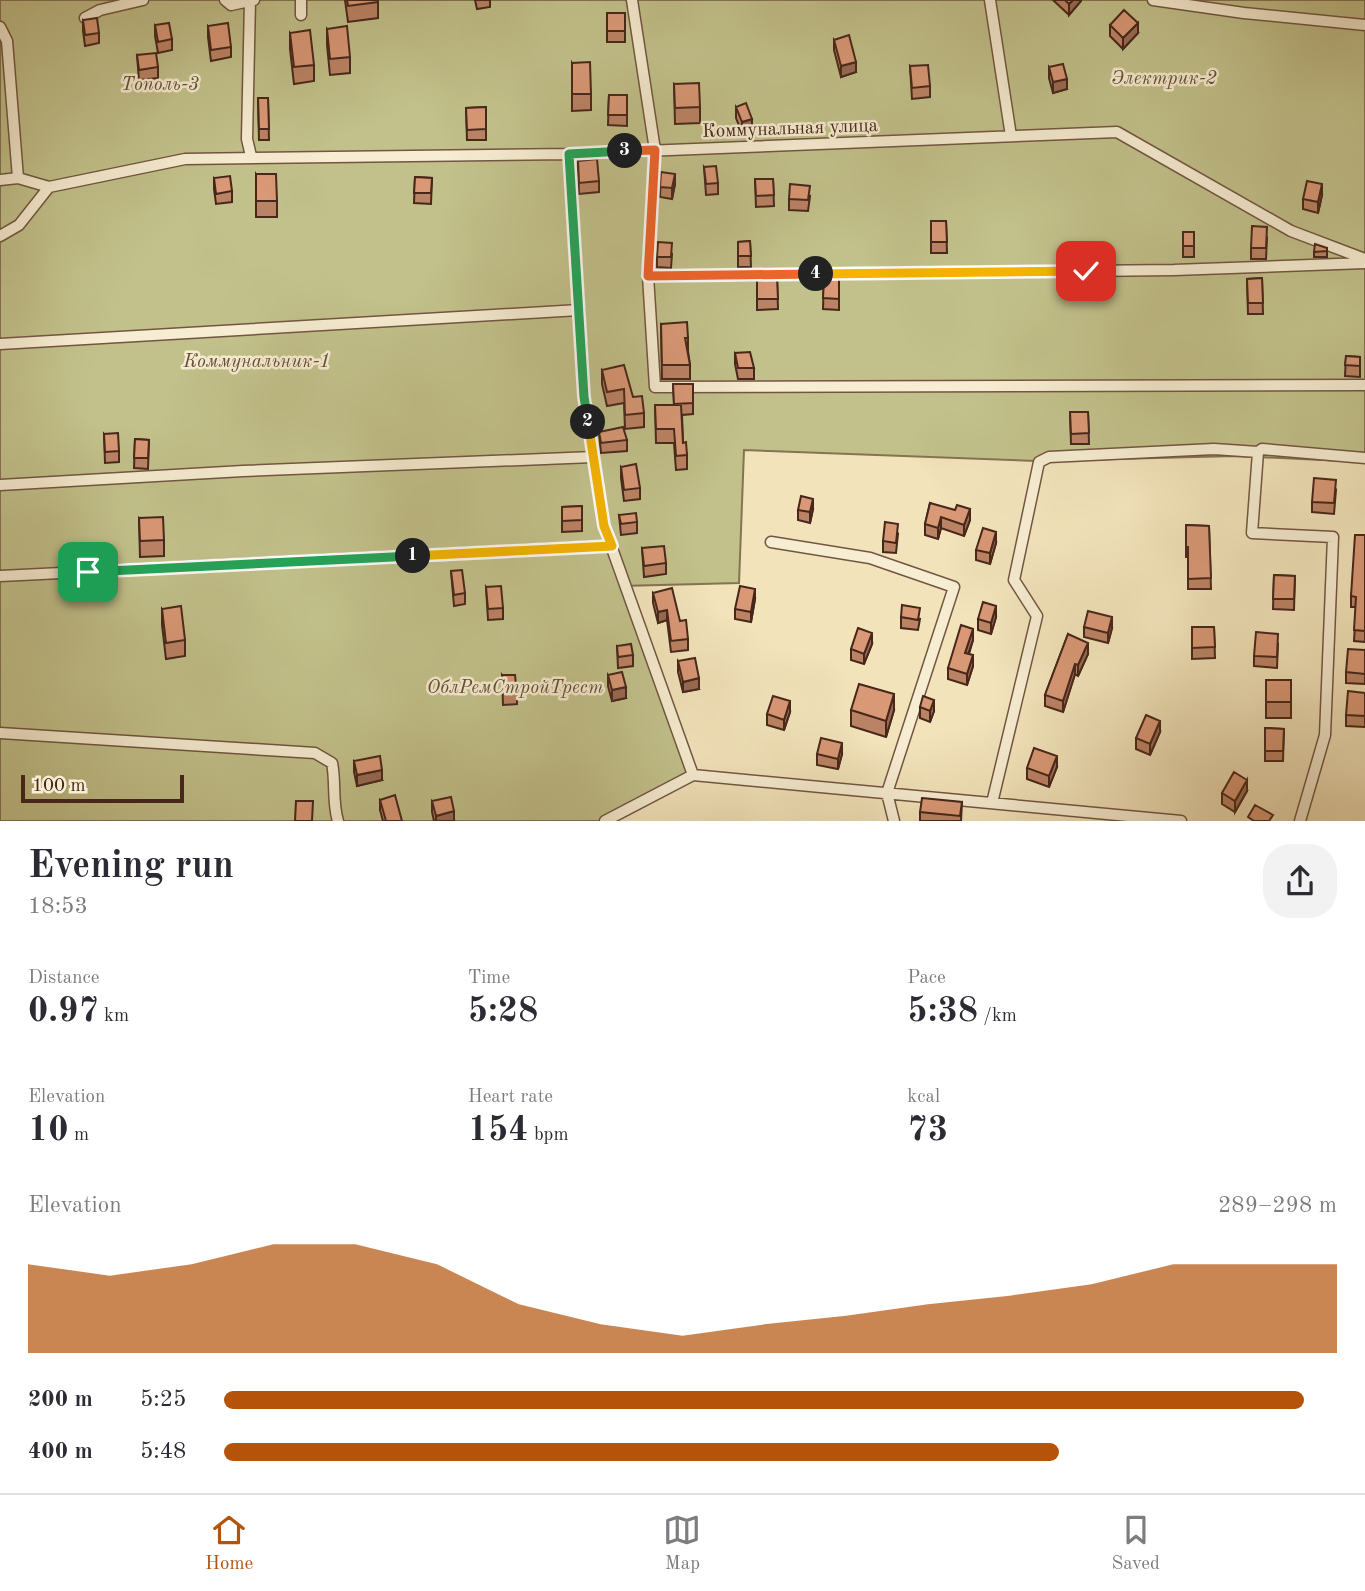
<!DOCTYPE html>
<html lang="en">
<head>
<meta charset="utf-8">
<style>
  body { margin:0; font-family:"Old Standard TT",serif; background:#f2f2f3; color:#2b2b33; height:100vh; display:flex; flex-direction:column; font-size:26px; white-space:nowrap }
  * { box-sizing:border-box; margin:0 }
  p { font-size:23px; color:#7c7c81 }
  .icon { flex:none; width:38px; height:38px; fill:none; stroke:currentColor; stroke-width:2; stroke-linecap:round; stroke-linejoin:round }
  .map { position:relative; height:821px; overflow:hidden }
  .drawer { display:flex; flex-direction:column; background:#fff; flex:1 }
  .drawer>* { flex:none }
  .scale { position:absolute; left:21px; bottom:18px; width:163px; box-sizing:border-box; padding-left:7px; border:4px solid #47271a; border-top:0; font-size:19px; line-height:24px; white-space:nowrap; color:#47271a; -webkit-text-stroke:5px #f7edd2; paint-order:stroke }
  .pin { position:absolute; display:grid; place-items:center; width:60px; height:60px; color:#fff; margin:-30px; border-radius:14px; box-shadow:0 4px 10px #0006 }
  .km { position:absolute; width:35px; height:35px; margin:-18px; border-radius:50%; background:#222; color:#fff; font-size:19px; line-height:35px; text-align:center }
  .round { display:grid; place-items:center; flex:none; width:74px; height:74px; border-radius:28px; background:#f2f2f3 }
  .summary { display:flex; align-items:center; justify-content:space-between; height:119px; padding:0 28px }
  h1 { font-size:38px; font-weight:700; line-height:52px }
  .metrics { display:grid; grid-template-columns:repeat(3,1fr); gap:10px; height:119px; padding:7px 28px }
  .metrics div { display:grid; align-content:center }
  .metrics b { font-size:35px; font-weight:700 }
  .metrics small { font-size:19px; font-weight:400 }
  .metrics p { font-size:19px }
  .chart { height:196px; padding:14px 28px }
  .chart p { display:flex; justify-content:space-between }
  .chart svg { width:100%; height:126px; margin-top:7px; fill:#b45309; opacity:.7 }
  ul { padding:0 28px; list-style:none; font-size:23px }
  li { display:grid; grid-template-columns:112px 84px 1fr; align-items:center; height:52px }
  li i { height:18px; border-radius:9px; background:#b45309 }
  .tab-bar { display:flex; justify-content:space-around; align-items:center; height:98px; border-top:2px solid #e1e1e2; background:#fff; font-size:19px; color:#7c7c81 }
  .tab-bar a { display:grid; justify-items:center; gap:4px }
  .tab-bar .current { color:#b45309 }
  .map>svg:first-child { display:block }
</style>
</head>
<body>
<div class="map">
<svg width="1365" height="821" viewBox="0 0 1365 821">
  <rect width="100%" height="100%" fill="#f2e3ba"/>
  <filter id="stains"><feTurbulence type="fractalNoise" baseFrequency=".00286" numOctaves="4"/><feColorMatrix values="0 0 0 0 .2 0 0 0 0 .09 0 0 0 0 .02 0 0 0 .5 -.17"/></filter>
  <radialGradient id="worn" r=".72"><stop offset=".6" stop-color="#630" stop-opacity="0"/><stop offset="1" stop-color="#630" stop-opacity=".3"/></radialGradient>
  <path fill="#c2c18b" stroke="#847452" stroke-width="2" d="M0,0H1365V462L1235,456L1037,461L744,450L739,583L621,586L693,775L605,821H0Z"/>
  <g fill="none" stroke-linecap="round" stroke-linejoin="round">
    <defs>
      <path id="minor" d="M225,0L231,5L254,0
        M250,0L247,139L251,156
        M301,0V15
        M632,0L655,150L648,276L1174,270L1365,263
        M990,0L1011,136
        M1153,0L1244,13L1365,25
        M85,18L100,10L143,0
        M0,27L7,41L18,178
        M569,154L584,397L604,526L693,775L605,821
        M0,180L18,178L49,187
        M0,236L19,225L49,187L185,159L569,154L1117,132L1291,231L1365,259
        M648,276L655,387L1365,385
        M0,344L579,310
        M0,485L243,471L593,457
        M771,542L870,558L954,587L887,793L894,821
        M0,576L612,546
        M0,733L315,753L332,763C336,782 332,802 338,821
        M693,775L1181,821
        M992,803L1037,616L1014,580L1039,462L1049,457L1214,449L1258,452
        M1300,821L1325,735L1333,537L1252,533L1258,452L1262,449L1365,458"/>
    </defs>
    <use href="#minor" stroke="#725642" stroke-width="13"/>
    <use href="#minor" stroke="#f7edd2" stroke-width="10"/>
  </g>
  <path fill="#bb8365" stroke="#47271a" stroke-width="2" d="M345,0H378V18L348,22Z
    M475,0H490V7L477,9Z
    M1053,0H1081V1L1069,15Z
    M607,13H625V42H607Z
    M83,20L99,33V43L85,46L83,31Z
    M155,25L172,39V50L158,53L155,36Z
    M1110,25L1138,33L1123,49L1110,36Z
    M208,26L231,47V57L211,61L208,37Z
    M327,29L350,57V73L330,75L327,45Z
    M290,33L314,65V81L294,84L290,49Z
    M834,40L856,72L841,77L834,50Z
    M137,55L158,67V78L139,80Z
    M572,63L591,94V110L572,111Z
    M910,66L930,86V97L912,99Z
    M1049,67L1067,89L1053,93L1049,78Z
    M674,84L700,107V123L675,124Z
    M609,95H627V126L608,125Z
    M258,98H268L269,140H259Z
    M486,107V140H467L466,108Z
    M736,107L752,129L742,133L736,118Z
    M578,161L599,181V192L579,194Z
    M704,167L718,183V194L706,195Z
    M661,172L675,184L672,199L660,197Z
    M256,174L277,201V217H256Z
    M415,177L432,178L431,204L414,203Z
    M214,178L232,191V202L216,204L214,189Z
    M755,179H773L774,206L756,207Z
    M1322,195L1318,213L1303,209V199Z
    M810,196L808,211L789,210V199Z
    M931,221H946L947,253H931Z
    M1183,232H1194V257H1183Z
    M1267,238L1266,259H1251V248Z
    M750,241L751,267H738V242Z
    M1327,248V257H1314V252Z
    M672,254L671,268L657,267V257Z
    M777,277L778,309L757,310V278Z
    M824,278H839V310L823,309Z
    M1262,278L1263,314H1248L1247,279Z
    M661,324L688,338V351L690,365V379H662Z
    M735,353L754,368V379H738L735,364Z
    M1346,356L1360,357V377L1345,376Z
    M602,370L633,397L644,413V427L625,429L624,403L607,406L602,384Z
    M673,384H693V414L682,415L683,443L687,455V469L676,470L674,443H656L655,405H674Z
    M1070,412H1088L1089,444H1071Z
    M599,432L627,440V451L601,453Z
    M104,434L119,451V462L105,463Z
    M135,439L149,440L148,469L134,468Z
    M621,467L640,488V499L624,501L621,478Z
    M1336,490L1334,514L1312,512V502Z
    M930,503L970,520L964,536L941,528L938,539L925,535V524Z
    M582,506V531L562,532V507Z
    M813,509L810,523L798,520V510Z
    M619,515L637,522V533L621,535Z
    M139,518L164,540V556L140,557Z
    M1186,525L1209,526L1211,589H1188V557H1186Z
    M898,534L896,553L883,552V541Z
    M1365,535V642L1354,641L1356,607H1351V596Z
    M996,543L990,564L976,560V550Z
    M642,548L666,563V574L644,577Z
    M451,571L465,593V604L454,606Z
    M1274,575L1295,576L1294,610L1273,609Z
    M486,587L503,608V619L488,620Z
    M653,593L680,621L688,639V650L671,652L667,620L658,623L653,603Z
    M755,599L751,622L735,619V609Z
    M162,609L185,640V656L166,659L162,625Z
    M901,617L920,619L918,630L901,628Z
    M996,617L991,634L978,630V619Z
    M1084,627L1112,628L1108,643L1084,637Z
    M1192,627H1214L1215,658L1192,659Z
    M1068,634L1088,654L1078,676L1075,674L1063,712L1045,706V695Z
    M973,640L969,654L973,666L967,685L948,679V668Z
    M872,644L864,664L851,660V649Z
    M1278,644L1277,668L1254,666V656Z
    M617,646L633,655V666L618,668Z
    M1365,650V684L1346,683V672Z
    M678,661L699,689L683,692L678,672Z
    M502,675L517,693V704L503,705Z
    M608,675L626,698L612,701L608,686Z
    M1266,680H1291V718H1266Z
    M1365,693V727L1346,726V715Z
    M920,707L934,711L930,722L920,718Z
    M851,710H894L886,737L851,726Z
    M790,712L784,730L767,725V714Z
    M1265,728L1284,729L1283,761H1265Z
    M1160,732L1150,755L1136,749V738Z
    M817,754H842L838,769L817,765Z
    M354,761L382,780L357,786L354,772Z
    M1057,767L1049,787L1027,779V768Z
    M1247,791L1235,812L1222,804V793Z
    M380,800L402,821H383L380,810Z
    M432,801L454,821H434L432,812Z
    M962,802L961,821H920V812Z"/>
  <path fill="#986a53" stroke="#47271a" stroke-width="2" d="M1073,0H1081V1L1069,15V4Z
    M1138,23V33L1123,49V38Z
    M856,62V72L841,77V66Z
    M1067,79V89L1053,93V82Z
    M752,119V129L742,133V122Z
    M675,174V184L672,199V188Z
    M1322,184V195L1318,213V202Z
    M813,499V509L810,523V512Z
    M970,509V520L964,536V525Z
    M941,517V528L938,539V528Z
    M996,532V543L990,564V553Z
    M755,589V599L751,622V612Z
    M996,606V617L991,634V623Z
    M667,610V620L658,623V612Z
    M1112,617V628L1108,643V633Z
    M973,629V640L965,663V653Z
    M872,633V644L864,664V654Z
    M1088,643V654L1078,676V665Z
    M973,655V666L967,685V674Z
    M1075,664V674L1063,712V701Z
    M699,678V689L683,692V682Z
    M626,687V698L612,701V690Z
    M894,694V710L886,737V721Z
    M934,700V711L930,722V711Z
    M790,701V712L784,730V720Z
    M1160,721V732L1150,755V744Z
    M842,743V754L838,769V759Z
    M1057,756V767L1049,787V776Z
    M382,770V780L357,786V775Z
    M1247,780V791L1235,812V801Z
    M454,811V821H436V816Z"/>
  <path fill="#d99876" stroke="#47271a" stroke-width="2" d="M347,0H378V2L348,6Z
    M1065,0H1073L1069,4Z
    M1124,10L1138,23L1123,38L1110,25Z
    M607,13H625V31H607Z
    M97,18L99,33L85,35L83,20Z
    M169,23L172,39L158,42L155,25Z
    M228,23L231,47L211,50L208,26Z
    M347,26L350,57L330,59L327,29Z
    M310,30L314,65L294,67L290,33Z
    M849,35L856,62L841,66L834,40Z
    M156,53L158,67L139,70L137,55Z
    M590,62L591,94H572V63Z
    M1063,64L1067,79L1053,82L1049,67Z
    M928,65L930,86L912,88L910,66Z
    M699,83L700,107L675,108L674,84Z
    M609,95H627V115H608Z
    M258,98H268L269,129H259Z
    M746,103L752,119L742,122L736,107Z
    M486,107V129L467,130L466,108Z
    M597,159L599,181L579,183L578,161Z
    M716,166L718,183L706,184L704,167Z
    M661,172L675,174L672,188L660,187Z
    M256,174H276L277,201H256Z
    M230,176L232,191L216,194L214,178Z
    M415,177L432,178L431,193H414Z
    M755,179H773L774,195L756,196Z
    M1307,181L1322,184L1318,202L1303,199Z
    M790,184L810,186L808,200L789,199Z
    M931,221H946L947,242H931Z
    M1252,226L1267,227L1266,248H1251Z
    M1183,232H1194V246H1183Z
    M750,241L751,256H738V242Z
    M658,242L672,243L671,257H657Z
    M1315,244L1327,248V251L1314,252Z
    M777,277L778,299H757V278Z
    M824,278H839V299L823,298Z
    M1262,278L1263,303H1248L1247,279Z
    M687,322L688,338H685L690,365H662L661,324Z
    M750,352L754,368H738L735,353Z
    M1346,356L1360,357V366L1345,365Z
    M624,365L633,397L642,396L644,413L625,415L624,389L607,392L602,370Z
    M673,384H693V403L674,404Z
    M655,405H681L683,443L686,442L687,455L676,456L674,429H656Z
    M1070,412H1088L1089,433L1071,434Z
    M623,427L627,440L601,443L599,432Z
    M118,433L119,451L105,452L104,434Z
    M135,439L149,440L148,458H134Z
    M636,464L640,488L624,490L621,467Z
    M1314,478L1336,480L1334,503L1312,502Z
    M801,496L813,499L810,512L798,510Z
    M930,503L955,510L957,505L970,509L964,525L941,517L938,528L925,524Z
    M582,506V520L562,521V507Z
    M636,513L637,522L621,524L619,515Z
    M163,517L164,540L140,541L139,518Z
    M885,522L898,524L896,543L883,541Z
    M1186,525L1209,526L1211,578L1188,579V547H1186Z
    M983,528L996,532L990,553L976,550Z
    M1355,535H1365V631L1354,630L1356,597L1351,596Z
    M664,546L666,563L644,566L642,548Z
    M462,570L465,593L454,595L451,571Z
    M1274,575L1295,576L1294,599H1273Z
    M501,586L503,608L488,609L486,587Z
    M740,586L755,589L751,612L735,609Z
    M672,588L680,621L686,620L688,639L671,641L667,610L658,612L653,593Z
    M983,602L996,606L991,623L978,619Z
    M902,605L920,608L918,620L901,617Z
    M181,606L185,640L166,643L162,609Z
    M1088,611L1112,617L1108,633L1084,627Z
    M961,625L973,629L965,653L973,655L967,674L948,668Z
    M1192,627H1214L1215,647L1192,648Z
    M858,628L872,633L864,654L851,649Z
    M1256,632L1278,634L1277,657L1254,656Z
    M1068,634L1088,643L1078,665L1075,664L1063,701L1045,695Z
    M631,644L633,655L618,657L617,646Z
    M1348,649L1365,650V674L1346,672Z
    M695,658L699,678L683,682L678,661Z
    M622,672L626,687L612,690L608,675Z
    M502,675H515L517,693L503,694Z
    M1266,680H1291V702H1266Z
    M859,684L894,694L886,721L851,710Z
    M1348,691L1365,693V716L1346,715Z
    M773,696L790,701L784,720L767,714Z
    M923,696L934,700L930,711L920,707Z
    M1146,715L1160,721L1150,744L1136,738Z
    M1265,728L1284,729L1283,751H1265Z
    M821,738L842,743L838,759L817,754Z
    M1034,748L1057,756L1049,776L1027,768Z
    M380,756L382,770L357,775L354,761Z
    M1234,772L1247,780L1235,801L1222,793Z
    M395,795L402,821H386L380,800Z
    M451,797L454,811L436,816L432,801Z
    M922,798L962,802L960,816L920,812Z
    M296,801H313L312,821H295Z
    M1255,805L1273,815L1269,821H1254L1248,817Z"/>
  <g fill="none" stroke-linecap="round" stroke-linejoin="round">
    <defs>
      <path id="split-1" d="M88,572L413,556"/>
      <path id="split-2" d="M413,556L612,546L604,526L588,422"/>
      <path id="split-3" d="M588,422L584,397L569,154L625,151"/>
      <path id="split-4" d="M625,151L655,150L648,276L816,274"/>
      <path id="split-5" d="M816,274L1086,271"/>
    </defs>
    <use href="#split-1" stroke="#fff" stroke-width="14"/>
    <use href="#split-2" stroke="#fff" stroke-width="14"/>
    <use href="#split-3" stroke="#fff" stroke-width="14"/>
    <use href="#split-4" stroke="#fff" stroke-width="14"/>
    <use href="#split-5" stroke="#fff" stroke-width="14"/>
    <use href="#split-1" stroke="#22a559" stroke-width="9"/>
    <use href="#split-2" stroke="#f5b400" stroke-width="9"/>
    <use href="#split-3" stroke="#22a559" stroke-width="9"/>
    <use href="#split-4" stroke="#f0652b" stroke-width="9"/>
    <use href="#split-5" stroke="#f5b400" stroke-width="9"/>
  </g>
  <g text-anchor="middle" stroke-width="5" stroke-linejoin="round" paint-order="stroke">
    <g font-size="19" font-style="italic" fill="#664e36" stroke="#f7edd2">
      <text x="1164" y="84">Электрик-2</text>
      <text x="160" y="90">Тополь-3</text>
      <text x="257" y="367">Коммунальник-1</text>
      <text x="515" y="693">ОблРемСтройТрест</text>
    </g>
    <g font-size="19" fill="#47271a" stroke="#f7edd2">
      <text transform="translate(790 127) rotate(-2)" y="7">Коммунальная улица</text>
    </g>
  </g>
  <rect width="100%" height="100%" filter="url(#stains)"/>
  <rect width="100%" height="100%" fill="url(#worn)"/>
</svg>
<div class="scale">100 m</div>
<div class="pin" style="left:88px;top:572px;background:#1e9e55"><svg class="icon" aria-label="arrive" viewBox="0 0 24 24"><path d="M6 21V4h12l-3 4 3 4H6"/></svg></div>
<div class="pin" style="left:1086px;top:271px;background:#d93025"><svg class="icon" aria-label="check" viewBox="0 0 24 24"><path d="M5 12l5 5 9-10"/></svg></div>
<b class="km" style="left:413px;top:556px">1</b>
<b class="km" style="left:588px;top:422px">2</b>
<b class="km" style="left:625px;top:151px">3</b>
<b class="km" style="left:816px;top:274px">4</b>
</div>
<section class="drawer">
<div class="summary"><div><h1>Evening run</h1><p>18:53</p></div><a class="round"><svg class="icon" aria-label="share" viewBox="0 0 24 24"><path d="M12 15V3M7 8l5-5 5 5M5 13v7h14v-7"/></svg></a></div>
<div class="metrics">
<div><p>Distance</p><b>0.97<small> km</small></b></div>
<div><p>Time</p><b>5:28</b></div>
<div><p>Pace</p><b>5:38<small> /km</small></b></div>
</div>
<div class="metrics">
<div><p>Elevation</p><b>10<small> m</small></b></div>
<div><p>Heart rate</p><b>154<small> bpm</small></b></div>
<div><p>kcal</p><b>73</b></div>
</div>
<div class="chart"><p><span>Elevation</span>289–298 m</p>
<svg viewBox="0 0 160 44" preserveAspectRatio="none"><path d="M0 44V13L10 17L20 13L30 6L40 6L50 13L60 27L70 34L80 38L90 34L100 31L110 27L120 24L130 20L140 13L150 13L160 13V44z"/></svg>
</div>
<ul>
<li><b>200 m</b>5:25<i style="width:97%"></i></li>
<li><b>400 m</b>5:48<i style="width:75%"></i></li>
</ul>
</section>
<nav class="tab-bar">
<a class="current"><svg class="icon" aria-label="home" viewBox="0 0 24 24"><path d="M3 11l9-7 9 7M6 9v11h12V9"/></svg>Home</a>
<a><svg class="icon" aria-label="map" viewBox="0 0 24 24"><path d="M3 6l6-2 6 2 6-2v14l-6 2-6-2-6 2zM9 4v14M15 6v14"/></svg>Map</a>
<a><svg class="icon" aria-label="saved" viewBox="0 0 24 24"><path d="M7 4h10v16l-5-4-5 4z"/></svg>Saved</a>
</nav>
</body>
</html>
